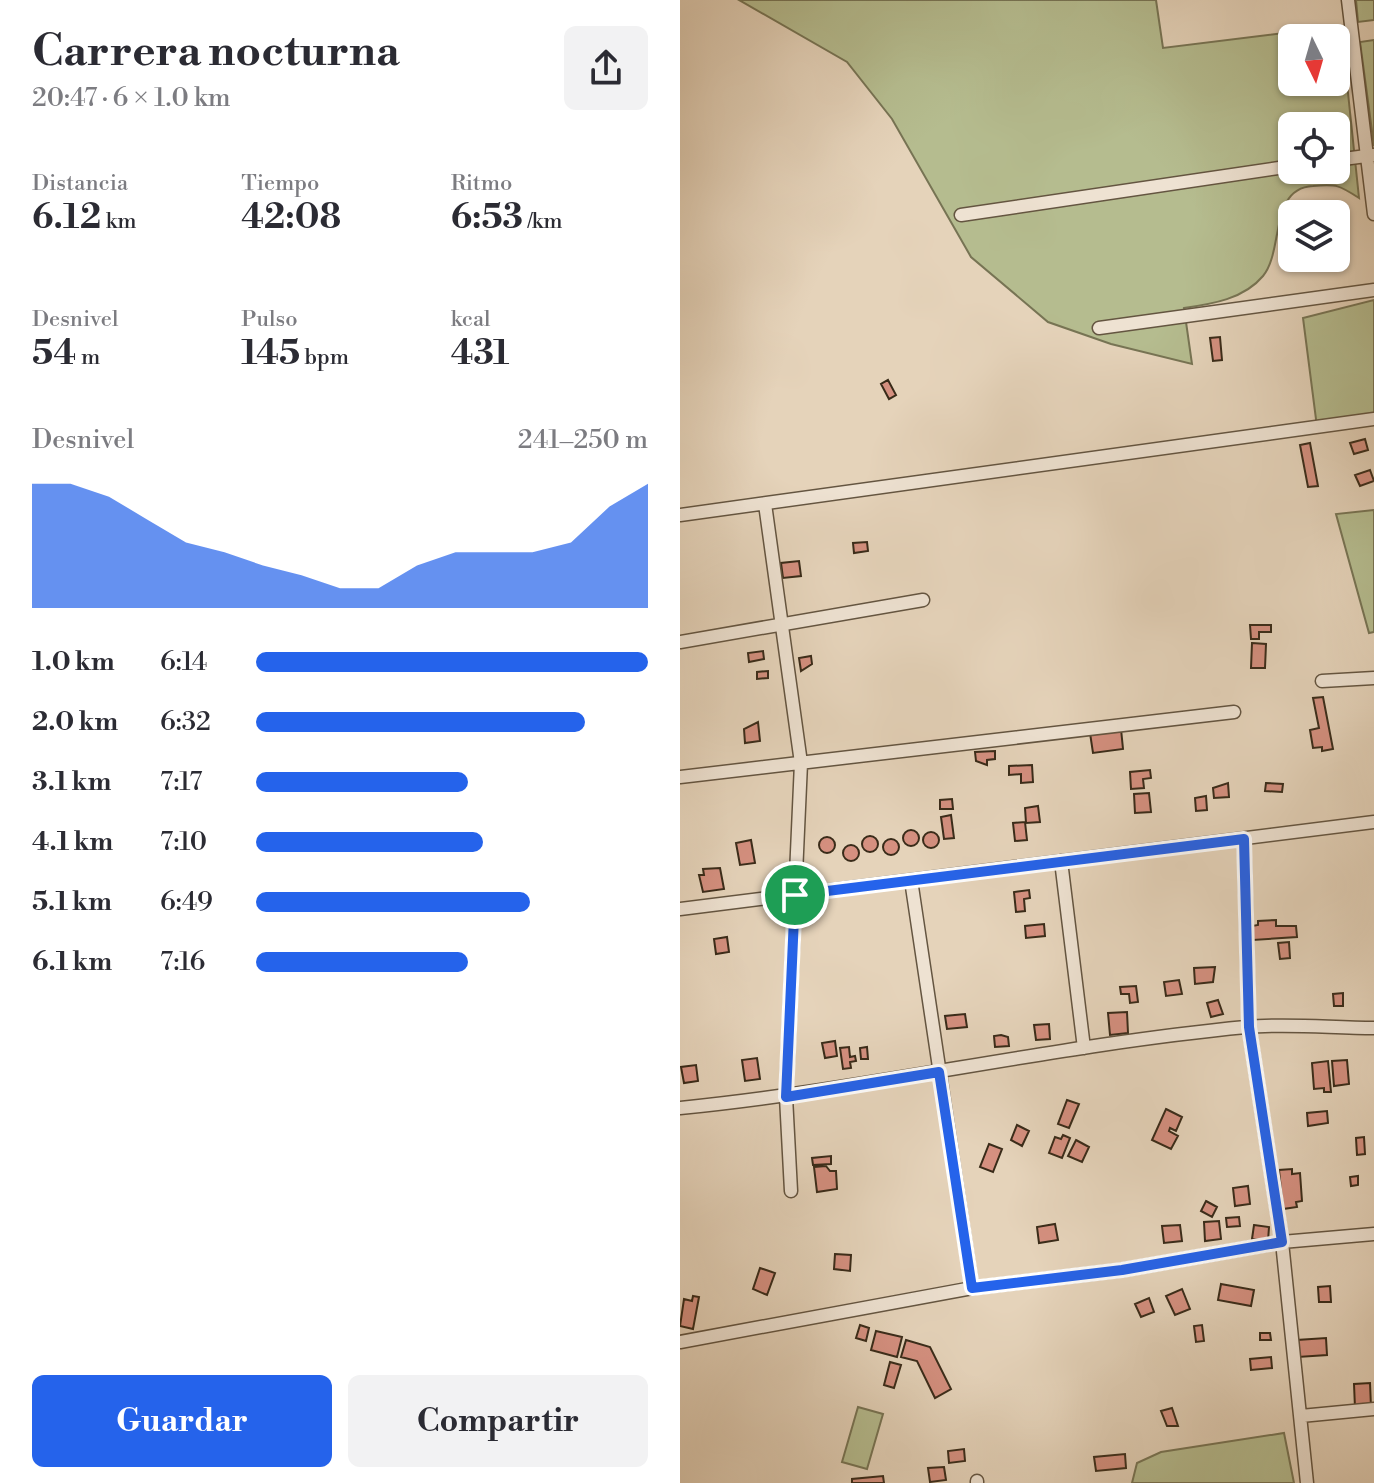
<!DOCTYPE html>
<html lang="es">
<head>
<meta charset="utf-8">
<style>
  body { margin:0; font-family:"Libre Bodoni",serif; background:#f2f2f3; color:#2b2b33; height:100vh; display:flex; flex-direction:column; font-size:30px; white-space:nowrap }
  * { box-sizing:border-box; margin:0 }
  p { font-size:26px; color:#7c7c81 }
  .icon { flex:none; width:44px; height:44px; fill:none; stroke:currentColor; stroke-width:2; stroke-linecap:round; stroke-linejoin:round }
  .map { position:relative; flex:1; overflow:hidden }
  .side { display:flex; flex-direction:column; background:#fff; width:680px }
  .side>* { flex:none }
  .needle { width:52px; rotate:175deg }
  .controls { position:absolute; left:598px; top:24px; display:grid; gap:16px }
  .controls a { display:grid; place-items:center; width:72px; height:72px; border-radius:12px; background:#fff; box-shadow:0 2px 6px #0004; font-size:40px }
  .pin { position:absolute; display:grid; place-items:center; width:68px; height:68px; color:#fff; margin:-34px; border:4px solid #fff; border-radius:50%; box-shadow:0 2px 8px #0007 }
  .round { display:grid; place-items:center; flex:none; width:84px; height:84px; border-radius:12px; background:#f2f2f3 }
  .head { display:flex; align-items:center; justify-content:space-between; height:136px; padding:0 32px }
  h1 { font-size:44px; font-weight:700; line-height:60px }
  .stats { display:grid; grid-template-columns:repeat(3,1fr); gap:12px; height:136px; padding:8px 32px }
  .stats div { display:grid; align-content:center }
  .stats b { font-size:34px; font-weight:700 }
  .stats small { font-size:22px; font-weight:400 }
  .stats p { font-size:22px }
  .chart { height:224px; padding:16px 32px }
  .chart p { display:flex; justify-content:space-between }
  .chart svg { width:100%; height:144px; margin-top:8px; fill:#2563eb; opacity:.7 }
  .action { display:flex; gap:16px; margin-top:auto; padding:16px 32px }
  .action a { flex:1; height:92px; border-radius:12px; background:#2563eb; color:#fff; font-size:32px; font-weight:700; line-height:92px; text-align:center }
  .action a+a { background:#f2f2f3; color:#2b2b33 }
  ul { padding:0 32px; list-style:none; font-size:26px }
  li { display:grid; grid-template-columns:128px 96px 1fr; align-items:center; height:60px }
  li i { height:20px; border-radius:10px; background:#2563eb }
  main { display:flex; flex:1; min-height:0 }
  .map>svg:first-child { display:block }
</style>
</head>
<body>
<main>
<section class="side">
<div class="head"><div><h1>Carrera nocturna</h1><p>20:47 · 6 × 1.0 km</p></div><a class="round"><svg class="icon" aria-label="share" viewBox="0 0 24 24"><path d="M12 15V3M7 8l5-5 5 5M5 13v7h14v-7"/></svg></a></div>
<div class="stats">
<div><p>Distancia</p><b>6.12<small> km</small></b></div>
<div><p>Tiempo</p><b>42:08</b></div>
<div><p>Ritmo</p><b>6:53<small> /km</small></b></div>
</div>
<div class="stats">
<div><p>Desnivel</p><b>54<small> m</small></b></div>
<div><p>Pulso</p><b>145<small> bpm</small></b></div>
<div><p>kcal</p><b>431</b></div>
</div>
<div class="chart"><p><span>Desnivel</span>241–250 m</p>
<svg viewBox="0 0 160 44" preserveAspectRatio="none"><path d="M0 44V6L10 6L20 10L30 17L40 24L50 27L60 31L70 34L80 38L90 38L100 31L110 27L120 27L130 27L140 24L150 13L160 6V44z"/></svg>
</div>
<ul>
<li><b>1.0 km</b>6:14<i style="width:100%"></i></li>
<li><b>2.0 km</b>6:32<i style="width:84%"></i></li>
<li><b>3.1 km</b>7:17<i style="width:54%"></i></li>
<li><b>4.1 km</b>7:10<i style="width:58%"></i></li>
<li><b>5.1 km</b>6:49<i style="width:70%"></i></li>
<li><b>6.1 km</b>7:16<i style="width:54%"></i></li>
</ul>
<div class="action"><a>Guardar</a><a>Compartir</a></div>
</section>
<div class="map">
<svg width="694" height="1483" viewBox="0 0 694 1483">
  <rect width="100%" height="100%" fill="#e5d3ba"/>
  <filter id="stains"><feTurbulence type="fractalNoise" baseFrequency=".0025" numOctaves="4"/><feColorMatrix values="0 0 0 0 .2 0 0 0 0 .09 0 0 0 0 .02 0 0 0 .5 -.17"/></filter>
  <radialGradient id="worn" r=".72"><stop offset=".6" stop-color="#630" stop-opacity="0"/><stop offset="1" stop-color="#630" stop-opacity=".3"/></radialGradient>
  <path fill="#b5bc8f" stroke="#777454" stroke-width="2" fill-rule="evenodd" d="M59,0H476L483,48L661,26L679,198C659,185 657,184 633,186C589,188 604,251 583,276C564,299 532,304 504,308L512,364L431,344L368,322L291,257L212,119L167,62ZM612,38H656V82H612ZM612,126H656V170H612Z
    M676,0H694V20L678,22Z
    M694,40V146L680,42Z
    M694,300V414L637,427L623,318Z
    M694,510V632L689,633L656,514Z
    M178,1407L203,1414L187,1469L162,1462Z
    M604,1433L614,1483H452L457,1463L481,1452Z"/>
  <path fill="#d59080" stroke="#392b19" stroke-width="2" d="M540,337L542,360L533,361L530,338Z
    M208,380L216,395L209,399L201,384Z
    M685,439L688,450L674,454L670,443Z
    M630,443L638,486L628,487L620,445Z
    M690,470L694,481L680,486L675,475Z
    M187,542L188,551L174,553L173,543Z
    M119,561L121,576L103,578L101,563Z
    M570,625H591V632H579V639H571Z
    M572,643L586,644L585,668H571Z
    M83,651L84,659L69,662L68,653Z
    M131,656L132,664L121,671L119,658Z
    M88,671V678L77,679V672Z
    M643,697L653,749L642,751V747L633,748L630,730L639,728L633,698Z
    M78,722L80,741L65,743L64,729Z
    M441,729L443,749L413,753L410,733Z
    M315,751V759L307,760V765L296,761L295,752Z
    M352,765L353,782L341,783V774L329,775V766Z
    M470,770L471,778L463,779L464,788L451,789L450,772Z
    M548,783L549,797L534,798L533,788Z
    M586,783L603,784L602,792L585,791Z
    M469,793L471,812L455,813L454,794Z
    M526,796L527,810L516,811L515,798Z
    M272,799L273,809H260V800Z
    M358,806L360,822L346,823L345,808Z
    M271,815L274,838L264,839L261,817Z
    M345,822L347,840L335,841L333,823Z
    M223 838a8 8 0 1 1 16 0a8 8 0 1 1-16 0Z
    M243 840a8 8 0 1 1 16 0a8 8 0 1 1-16 0Z
    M182 844a8 8 0 1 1 16 0a8 8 0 1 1-16 0Z
    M139 845a8 8 0 1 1 16 0a8 8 0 1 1-16 0Z
    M203 847a8 8 0 1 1 16 0a8 8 0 1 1-16 0Z
    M71,840L75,863L60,865L56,843Z
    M163 853a8 8 0 1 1 16 0a8 8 0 1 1-16 0Z
    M40,868L44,889L23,892L19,875H24L23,869Z
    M349,890L350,898L344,899L345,911L336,912L334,892Z
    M596,920V926H616L617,937L573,940L572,926L578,925V921Z
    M364,924L365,936L346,938L345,926Z
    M47,937L49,952L36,954L34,939Z
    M609,942L610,958L600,959L598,943Z
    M535,967L533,982L515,984L514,968Z
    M499,980L502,994L486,996L484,982Z
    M456,986L458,1002L450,1003L449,994H441L440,987Z
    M663,993V1006H654L653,994Z
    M538,1000L543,1014L531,1017L527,1003Z
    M447,1012L448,1033L430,1035L428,1013Z
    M285,1014L287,1027L267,1029L265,1016Z
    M369,1024L370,1039L356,1040L354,1025Z
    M321,1035L328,1037L329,1046L315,1047L314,1036Z
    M155,1041L157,1056L145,1058L142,1043Z
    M169,1047L170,1057L175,1056L176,1061L170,1062L171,1068L163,1069L160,1048Z
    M187,1047L188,1059H181L180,1048Z
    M77,1058L80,1079L65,1081L62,1060Z
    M667,1060L669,1084L654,1086L652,1061Z
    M648,1061L651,1092H644V1088L634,1089L632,1063Z
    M16,1065L18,1081L4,1083L1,1067Z
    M387,1100L399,1104L389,1128L378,1124Z
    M486,1109L502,1117L496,1131L490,1128L489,1131L498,1136L491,1149L472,1140Z
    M647,1111L648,1123L628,1126L627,1113Z
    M337,1125L349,1131L342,1146L331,1140Z
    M383,1135L390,1138L382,1158L369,1153L375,1137L381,1139Z
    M684,1137L685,1154L677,1155L676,1138Z
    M396,1140L409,1147L402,1162L388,1156Z
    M309,1144L322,1149L313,1172L300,1167Z
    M151,1156V1164L133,1165L132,1158Z
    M146,1166L150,1171H156L157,1189L137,1192L134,1167Z
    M612,1169V1174L620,1173L622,1201L616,1202L617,1207L603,1209L599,1170Z
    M678,1176V1185L671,1186L670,1177Z
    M568,1186L570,1204L555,1206L553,1188Z
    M526,1201L537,1207L532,1217L521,1211Z
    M559,1217L560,1226L547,1227L546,1218Z
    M539,1221L541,1239L525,1241L524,1222Z
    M375,1224L378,1240L359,1243L357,1227Z
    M500,1225L502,1241L484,1243L482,1226Z
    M574,1225L589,1227L588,1241L572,1239Z
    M155,1254L171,1255L170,1271L154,1269Z
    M80,1268L95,1273L87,1295L73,1289Z
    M541,1284L574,1290L571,1306L538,1300Z
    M650,1286L651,1302H639L638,1287Z
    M502,1289L510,1309L495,1315L486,1296Z
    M13,1296L19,1297L13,1329L0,1326L4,1299L12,1301Z
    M469,1298L474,1312L461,1317L455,1304Z
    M180,1325L189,1328L186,1341L176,1338Z
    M522,1325L524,1341L516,1342L514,1326Z
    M196,1331L222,1337L217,1357L191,1350Z
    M580,1333H590L591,1340H580Z
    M646,1338L647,1355L618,1357L617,1340Z
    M226,1340L250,1347L271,1389L255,1398L237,1361L221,1357Z
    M591,1357L592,1368L571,1370L570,1359Z
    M210,1362L221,1365L214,1388L204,1385Z
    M690,1383L691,1407L675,1408L674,1384Z
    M492,1408L498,1426H487L481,1411Z
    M284,1449L285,1461L269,1463L268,1451Z
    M445,1454L446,1468L416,1471L414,1457Z
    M264,1467L266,1480L250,1482L248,1468Z
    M203,1476L204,1483H172V1479Z"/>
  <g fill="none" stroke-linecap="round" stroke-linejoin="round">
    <defs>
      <path id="minor" d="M668,0L694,214
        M656,160L694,155
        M281,215L612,166
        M419,328L694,290
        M85,504L121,763L106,1097L111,1191
        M0,515L694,419
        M0,642L243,600
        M642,681L694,678
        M0,777L554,712
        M564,839L569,1027L602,1242L627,1483
        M381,861L404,1048
        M231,880L292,1288
        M0,909L694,822
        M0,1108C190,1089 376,1045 566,1027C608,1023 652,1028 694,1028
        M0,1342L292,1288L442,1270L602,1242L694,1234
        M621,1416L694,1409
        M297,1481V1483"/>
    </defs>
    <use href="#minor" stroke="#645541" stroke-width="15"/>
    <use href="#minor" stroke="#eee2d2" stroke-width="12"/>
  </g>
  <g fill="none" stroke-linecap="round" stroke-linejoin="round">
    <defs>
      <path id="route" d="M564,839L569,1027L602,1242L442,1270L292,1288L259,1072L106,1097L115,895Z"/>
    </defs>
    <use href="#route" stroke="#fff" stroke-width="16"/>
    <use href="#route" stroke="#2563eb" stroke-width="10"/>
  </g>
  <rect width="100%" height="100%" filter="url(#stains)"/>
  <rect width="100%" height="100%" fill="url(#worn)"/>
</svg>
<div class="controls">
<a><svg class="needle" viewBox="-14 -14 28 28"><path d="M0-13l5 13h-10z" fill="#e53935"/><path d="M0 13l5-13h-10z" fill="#7c7c81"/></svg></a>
<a><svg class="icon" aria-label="locate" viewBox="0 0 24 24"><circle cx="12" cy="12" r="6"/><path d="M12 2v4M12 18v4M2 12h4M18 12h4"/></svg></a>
<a><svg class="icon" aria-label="layers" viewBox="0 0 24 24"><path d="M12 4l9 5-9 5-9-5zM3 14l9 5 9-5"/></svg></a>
</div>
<div class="pin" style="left:115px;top:895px;background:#1e9e55"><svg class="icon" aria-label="arrive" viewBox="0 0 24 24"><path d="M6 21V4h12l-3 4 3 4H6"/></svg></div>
</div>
</main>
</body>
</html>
